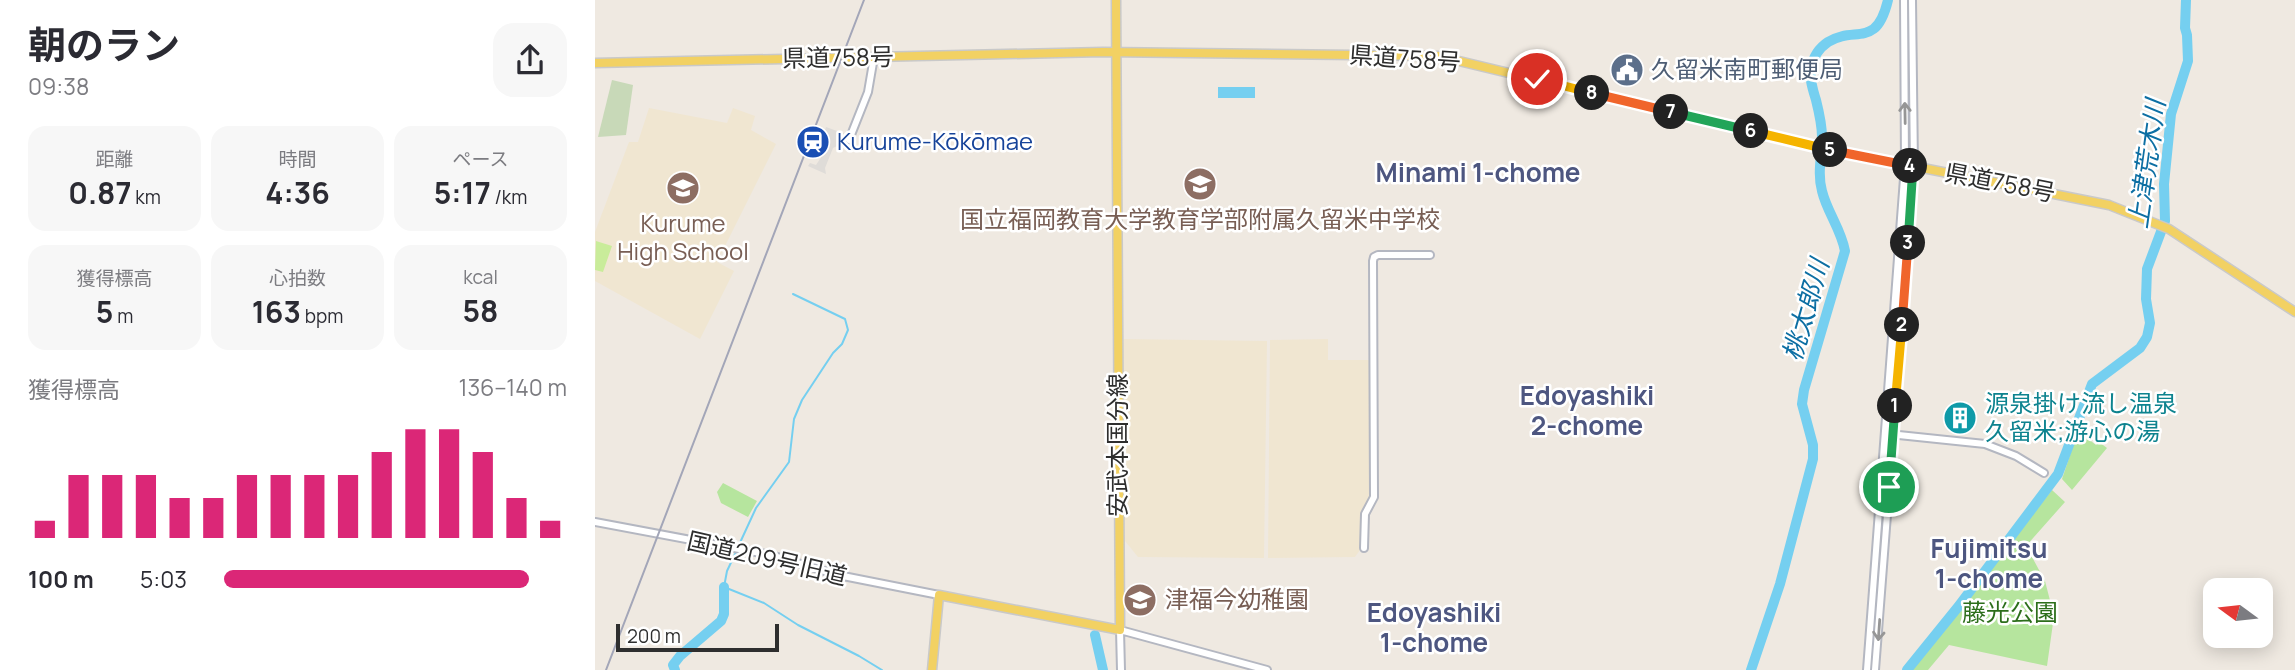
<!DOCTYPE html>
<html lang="ja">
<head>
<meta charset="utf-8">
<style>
  body { margin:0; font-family:Manrope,"Noto Sans JP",sans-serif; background:#f7f7f7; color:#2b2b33; height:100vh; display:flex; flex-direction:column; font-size:26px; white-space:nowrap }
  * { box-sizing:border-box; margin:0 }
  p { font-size:23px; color:#7c7c81 }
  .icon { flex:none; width:38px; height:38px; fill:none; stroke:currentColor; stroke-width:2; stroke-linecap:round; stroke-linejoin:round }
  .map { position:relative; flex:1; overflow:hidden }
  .panel { display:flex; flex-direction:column; background:#fff; width:595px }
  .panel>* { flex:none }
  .needle { width:46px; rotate:285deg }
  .fabs { position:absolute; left:1608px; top:578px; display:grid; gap:14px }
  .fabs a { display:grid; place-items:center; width:70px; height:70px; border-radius:14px; background:#fff; box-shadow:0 4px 18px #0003; font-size:35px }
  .scale { position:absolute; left:21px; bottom:18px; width:163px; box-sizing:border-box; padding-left:7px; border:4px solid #2e2e2e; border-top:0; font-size:19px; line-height:24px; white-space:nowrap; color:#2e2e2e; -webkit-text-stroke:5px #fff; paint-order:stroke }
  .pin { position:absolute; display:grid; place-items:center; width:60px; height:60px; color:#fff; margin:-30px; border:4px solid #fff; border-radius:50%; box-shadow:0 2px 7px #0007 }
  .km { position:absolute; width:35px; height:35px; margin:-18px; border-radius:50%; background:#222; color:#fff; font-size:19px; line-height:35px; text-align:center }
  .round { display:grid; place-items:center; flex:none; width:74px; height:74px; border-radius:21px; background:#f7f7f7 }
  .summary { display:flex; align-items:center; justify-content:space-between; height:119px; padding:0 28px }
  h1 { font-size:38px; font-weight:700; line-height:52px }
  .stats { display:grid; grid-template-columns:repeat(3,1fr); gap:10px; height:119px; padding:7px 28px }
  .stats div { display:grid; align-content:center; border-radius:18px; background:#f7f7f7; text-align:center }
  .stats b { font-size:30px; font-weight:700 }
  .stats small { font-size:19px; font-weight:400 }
  .stats p { font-size:19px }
  .chart { height:196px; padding:14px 28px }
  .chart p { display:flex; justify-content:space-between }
  .chart svg { width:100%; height:126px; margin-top:7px; stroke:#db2777; stroke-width:6 }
  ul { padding:0 28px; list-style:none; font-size:23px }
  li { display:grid; grid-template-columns:112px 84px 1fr; align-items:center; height:52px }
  li i { height:18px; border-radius:9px; background:#db2777 }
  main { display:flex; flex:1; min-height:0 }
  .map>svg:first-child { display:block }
</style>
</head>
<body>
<main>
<section class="panel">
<div class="summary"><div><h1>朝のラン</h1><p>09:38</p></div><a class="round"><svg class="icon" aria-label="share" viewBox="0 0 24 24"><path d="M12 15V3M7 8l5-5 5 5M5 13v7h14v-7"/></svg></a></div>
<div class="stats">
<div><p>距離</p><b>0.87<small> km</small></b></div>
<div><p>時間</p><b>4:36</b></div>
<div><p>ペース</p><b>5:17<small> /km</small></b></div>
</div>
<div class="stats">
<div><p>獲得標高</p><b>5<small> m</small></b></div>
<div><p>心拍数</p><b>163<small> bpm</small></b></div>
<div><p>kcal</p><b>58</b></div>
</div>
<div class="chart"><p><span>獲得標高</span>136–140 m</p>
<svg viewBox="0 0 160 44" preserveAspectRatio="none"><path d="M5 44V38M15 44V22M25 44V22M35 44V22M45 44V30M55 44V30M65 44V22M75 44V22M85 44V22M95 44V22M105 44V14M115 44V6M125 44V6M135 44V14M145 44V30M155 44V38"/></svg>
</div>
<ul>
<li><b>100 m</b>5:03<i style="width:89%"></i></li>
</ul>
</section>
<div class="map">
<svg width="1700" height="670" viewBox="0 0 1700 670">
  <rect width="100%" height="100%" fill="#efe9e1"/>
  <path fill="#f0e6d1" d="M54,108L132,123L138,108L160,116L156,130L181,144L122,262L139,271L105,339L0,281V232L34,142H43Z
    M527,339L672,341L669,558L543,557L530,541Z
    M733,339V360H775L776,496L768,510L765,550L760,557L673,558L675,340Z"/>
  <path fill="#b6e59e" d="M1483,431L1501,445L1504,442L1512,448L1477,490L1467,479Z
    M128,483L162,501L153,517L126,503L122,492Z
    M1457,490L1470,502L1431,546L1450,581L1459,616L1452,666L1354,645L1333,670H1316Z"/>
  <path fill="#c8d9b8" d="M17,80L38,85L31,135L3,137Z"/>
  <path fill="#c9ec9a" d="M1,241L17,246L8,272L0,270Z"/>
  <path fill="#dfdcd8" d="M231,127L253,135L248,143L238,148L230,168L231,174L213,166L215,163L221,165L227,156L231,145L226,141Z"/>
  <path fill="#75cff0" d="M623,87H660V98H623Z"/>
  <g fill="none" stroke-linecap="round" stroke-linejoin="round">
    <path stroke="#75cff0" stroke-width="2" d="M143,547L161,508L194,462L199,419L207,400L238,353L247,344L253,330L250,319L198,294
      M141,552L132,571L129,587L169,603L203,625L264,656L287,670"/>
    <path stroke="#75cff0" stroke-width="10" d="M500,635L508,670
      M80,670L78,665L85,656L126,621L129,614V587
      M1156,670L1185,584L1218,459V445L1207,404L1209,390L1250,251C1246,229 1232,212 1227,191C1222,173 1227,155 1227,137C1227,125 1224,112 1221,100C1218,90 1214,79 1216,68C1218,58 1224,48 1233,42C1260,25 1281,50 1293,0
      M1312,670L1363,607L1463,474L1497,384L1545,348L1552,337L1555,323L1551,299L1552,269L1570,221L1569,184L1576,114L1593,61L1592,35L1590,28L1591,0"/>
    <defs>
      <path id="minor" d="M254,140L273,92L279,57
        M1294,434L1390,444L1421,456L1449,473
        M0,522L176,555L243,575L344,595
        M769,548L770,514L779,497L778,261L779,257L783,255H835
        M526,670L525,630L672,670
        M1272,670L1310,165L1309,0
        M1280,670L1319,166L1317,0"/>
      <path id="major" d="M0,63L508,52L843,56L1217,146L1514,205L1574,229L1700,312
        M337,670L344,595L525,630L521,0"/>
    </defs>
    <use href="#minor" stroke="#b4b7c1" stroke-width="10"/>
    <use href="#major" stroke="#c9c9c9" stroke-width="11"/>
    <use href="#minor" stroke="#fff" stroke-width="6"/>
    <use href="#major" stroke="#f2d163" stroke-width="8"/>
    <path stroke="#a3a6b8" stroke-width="2" d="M11,670L269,0"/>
  </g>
  <defs><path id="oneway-shaft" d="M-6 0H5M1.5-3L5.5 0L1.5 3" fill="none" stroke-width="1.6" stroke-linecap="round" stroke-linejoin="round" transform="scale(1.75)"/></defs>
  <g stroke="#969696">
    <use href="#oneway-shaft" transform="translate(1310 113) rotate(-91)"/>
    <use href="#oneway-shaft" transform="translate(1284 630) rotate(94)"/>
  </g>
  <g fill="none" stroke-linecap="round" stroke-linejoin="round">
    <defs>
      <path id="split-1" d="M1294,487L1300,406"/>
      <path id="split-2" d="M1300,406L1307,325"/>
      <path id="split-3" d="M1307,325L1313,243"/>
      <path id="split-4" d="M1313,243L1318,166H1315"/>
      <path id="split-5" d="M1235,150L1315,166"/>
      <path id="split-6" d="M1156,131L1235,150"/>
      <path id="split-7" d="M1076,112L1156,131"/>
      <path id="split-8" d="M997,93L1076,112"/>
      <path id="split-9" d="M942,79L997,93"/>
    </defs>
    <use href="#split-1" stroke="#fff" stroke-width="14"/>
    <use href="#split-2" stroke="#fff" stroke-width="14"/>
    <use href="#split-3" stroke="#fff" stroke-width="14"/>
    <use href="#split-4" stroke="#fff" stroke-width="14"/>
    <use href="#split-5" stroke="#fff" stroke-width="14"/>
    <use href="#split-6" stroke="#fff" stroke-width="14"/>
    <use href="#split-7" stroke="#fff" stroke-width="14"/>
    <use href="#split-8" stroke="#fff" stroke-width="14"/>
    <use href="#split-9" stroke="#fff" stroke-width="14"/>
    <use href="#split-1" stroke="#22a559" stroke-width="9"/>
    <use href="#split-2" stroke="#f5b400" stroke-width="9"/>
    <use href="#split-3" stroke="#f0652b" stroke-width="9"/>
    <use href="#split-4" stroke="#22a559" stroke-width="9"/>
    <use href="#split-5" stroke="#f0652b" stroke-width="9"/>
    <use href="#split-6" stroke="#f5b400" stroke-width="9"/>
    <use href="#split-7" stroke="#22a559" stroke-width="9"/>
    <use href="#split-8" stroke="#f0652b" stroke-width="9"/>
    <use href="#split-9" stroke="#f5b400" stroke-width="9"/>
  </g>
  <defs>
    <symbol id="civic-disc" viewBox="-11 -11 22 22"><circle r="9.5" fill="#5c6f8a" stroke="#fff"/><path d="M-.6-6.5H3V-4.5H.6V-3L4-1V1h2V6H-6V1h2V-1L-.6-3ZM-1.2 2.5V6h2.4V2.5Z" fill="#fff"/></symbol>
    <symbol id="station-disc" viewBox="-11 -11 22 22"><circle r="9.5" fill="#1a4fb4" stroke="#fff"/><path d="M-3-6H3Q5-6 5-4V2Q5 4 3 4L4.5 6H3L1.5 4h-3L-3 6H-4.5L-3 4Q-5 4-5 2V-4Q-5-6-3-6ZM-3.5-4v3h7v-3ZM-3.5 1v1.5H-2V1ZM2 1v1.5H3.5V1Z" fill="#fff"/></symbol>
    <symbol id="school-disc" viewBox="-11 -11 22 22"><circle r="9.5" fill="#8d6e63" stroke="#fff"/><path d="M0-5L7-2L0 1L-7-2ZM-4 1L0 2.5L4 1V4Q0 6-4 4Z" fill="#fff"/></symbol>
    <symbol id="building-disc" viewBox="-11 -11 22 22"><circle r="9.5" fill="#0f9aa8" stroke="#fff"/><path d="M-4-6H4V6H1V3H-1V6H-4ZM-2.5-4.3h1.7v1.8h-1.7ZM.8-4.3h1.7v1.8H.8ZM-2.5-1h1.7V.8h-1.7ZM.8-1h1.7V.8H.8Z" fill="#fff"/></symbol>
  </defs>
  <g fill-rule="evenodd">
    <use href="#civic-disc" x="1013" y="51" width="38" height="38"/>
    <use href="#station-disc" x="199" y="123" width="38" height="38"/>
    <use href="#school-disc" x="586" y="165" width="38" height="38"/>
    <use href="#school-disc" x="69" y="169" width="38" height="38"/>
    <use href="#building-disc" x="1346" y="399" width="38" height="38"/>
    <use href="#school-disc" x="526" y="581" width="38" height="38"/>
  </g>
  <g text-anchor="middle" stroke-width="5" stroke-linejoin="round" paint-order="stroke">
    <g font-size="24" fill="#2e2e2e" stroke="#fff">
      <text transform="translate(243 58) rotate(-1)" y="8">県道758号</text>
      <text transform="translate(810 59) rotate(4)" y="8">県道758号</text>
      <text transform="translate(1405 183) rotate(11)" y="8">県道758号</text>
      <text transform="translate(523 445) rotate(-90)" y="8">安武本国分線</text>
      <text transform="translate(172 559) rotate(13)" y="8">国道209号旧道</text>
    </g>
    <g font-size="24" fill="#4e5e75" stroke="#fff" text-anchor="start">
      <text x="1056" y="78">久留米南町郵便局</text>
    </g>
    <g font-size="24" fill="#164399" stroke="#fff" text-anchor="start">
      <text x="242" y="150">Kurume-Kōkōmae</text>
    </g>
    <g font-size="24" fill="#785e54" stroke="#fff">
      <text x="605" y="228">国立福岡教育大学教育学部附属久留米中学校</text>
      <text x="88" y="232">Kurume<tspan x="88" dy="28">High School</tspan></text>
      <text x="570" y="608" text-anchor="start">津福今幼稚園</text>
    </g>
    <g font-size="24" fill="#0d838f" stroke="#fff" text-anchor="start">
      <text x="1390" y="412">源泉掛け流し温泉<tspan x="1390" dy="28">久留米;游心の湯</tspan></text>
    </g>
    <g font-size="24" fill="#2c6e1b" stroke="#fff">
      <text x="1415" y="621">藤光公園</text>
    </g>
    <g font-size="26" font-style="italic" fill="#0d6fa3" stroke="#fff">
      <text transform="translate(1552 164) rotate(-82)" y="9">上津荒木川</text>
      <text transform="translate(1211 310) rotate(-74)" y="9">桃太郎川</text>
    </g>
    <g font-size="26" font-weight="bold" fill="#4d5680" stroke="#fff">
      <text x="883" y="182">Minami 1-chome</text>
      <text x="992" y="405">Edoyashiki<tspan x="992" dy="30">2-chome</tspan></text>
      <text x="1394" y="558">Fujimitsu<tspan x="1394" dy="30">1-chome</tspan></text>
      <text x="839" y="622">Edoyashiki<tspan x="839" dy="30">1-chome</tspan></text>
    </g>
  </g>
</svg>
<div class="fabs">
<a><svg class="needle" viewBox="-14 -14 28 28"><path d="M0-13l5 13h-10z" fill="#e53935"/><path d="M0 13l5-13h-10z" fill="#7c7c81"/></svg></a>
</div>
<div class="scale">200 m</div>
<div class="pin" style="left:1294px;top:487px;background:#1e9e55"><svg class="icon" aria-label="arrive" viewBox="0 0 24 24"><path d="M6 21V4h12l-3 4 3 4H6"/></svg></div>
<div class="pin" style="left:942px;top:79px;background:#d93025"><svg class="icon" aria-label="check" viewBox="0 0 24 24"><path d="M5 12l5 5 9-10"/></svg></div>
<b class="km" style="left:1300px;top:406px">1</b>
<b class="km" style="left:1307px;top:325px">2</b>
<b class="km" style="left:1313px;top:243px">3</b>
<b class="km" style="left:1315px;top:166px">4</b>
<b class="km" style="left:1235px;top:150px">5</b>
<b class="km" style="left:1156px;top:131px">6</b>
<b class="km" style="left:1076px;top:112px">7</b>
<b class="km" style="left:997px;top:93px">8</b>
</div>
</main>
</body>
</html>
